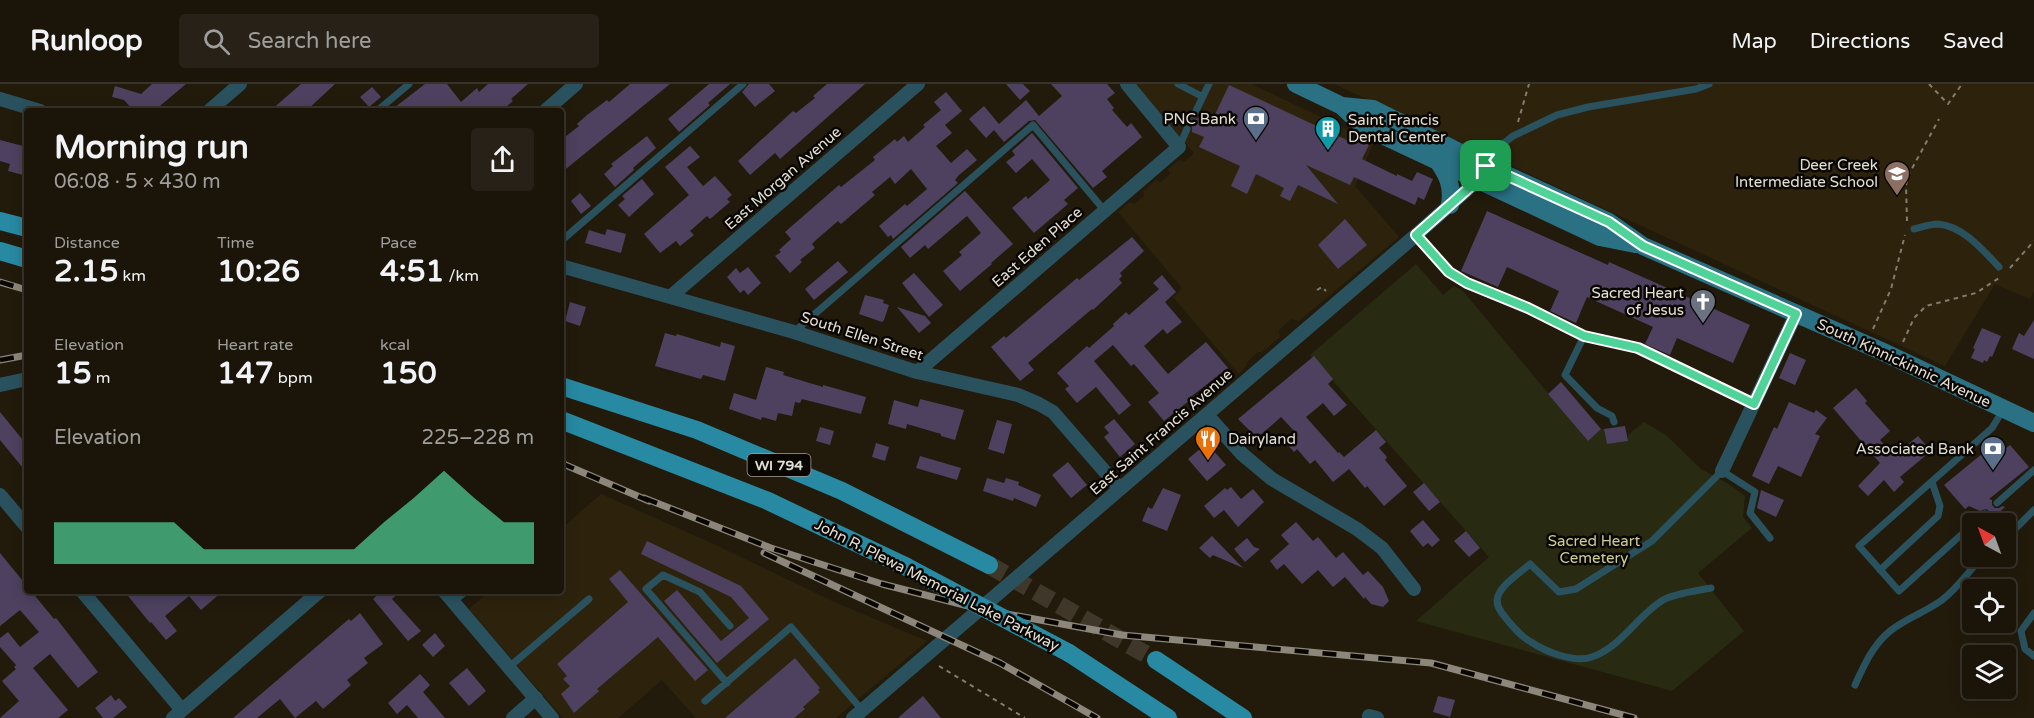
<!DOCTYPE html>
<html lang="en">
<head>
<meta charset="utf-8">
<style>
  body { margin:0; font-family:"Varela Round",sans-serif; background:#272117; color:#f1f3f6; height:100vh; display:flex; flex-direction:column; font-size:22px; white-space:nowrap }
  * { box-sizing:border-box; margin:0 }
  p { font-size:20px; color:#9f9e9c }
  .icon { flex:none; width:33px; height:33px; fill:none; stroke:currentColor; stroke-width:2; stroke-linecap:round; stroke-linejoin:round }
  .map { position:relative; flex:1; overflow:hidden }
  .details { position:absolute; left:24px; top:24px; width:540px; height:486px; display:flex; flex-direction:column; background:#1a1409; border-radius:6px; box-shadow:0 3px 15px #0003,0 0 0 2px #38332a }
  .details>* { flex:none }
  .needle { width:39px; rotate:319deg }
  .buttons { position:absolute; left:1962px; top:429px; display:grid; gap:12px }
  .buttons a { display:grid; place-items:center; width:54px; height:54px; border-radius:6px; background:#1a1409; box-shadow:0 3px 15px #0003,0 0 0 2px #38332a; font-size:30px }
  .pin { position:absolute; display:grid; place-items:center; width:51px; height:51px; color:#fff; margin:-26px; border-radius:12px; box-shadow:0 3px 9px #0006 }
  .round { display:grid; place-items:center; flex:none; width:63px; height:63px; border-radius:6px; background:#272117 }
  .summary { display:flex; align-items:center; justify-content:space-between; height:102px; padding:0 30px }
  h1 { font-size:33px; font-weight:700; line-height:45px }
  .metrics { display:grid; grid-template-columns:repeat(3,1fr); gap:9px; height:102px; padding:6px 30px }
  .metrics div { display:grid; align-content:center }
  .metrics b { font-size:30px; font-weight:700 }
  .metrics small { font-size:16px; font-weight:400 }
  .metrics p { font-size:16px }
  .chart { height:168px; padding:12px 30px }
  .chart p { display:flex; justify-content:space-between }
  .chart svg { width:100%; height:108px; margin-top:6px; fill:#4fd399; opacity:.7 }
  header { display:flex; align-items:center; gap:36px; box-sizing:border-box; height:84px; padding:0 30px; background:#1a1409; border-bottom:2px solid #38332a }
  header strong { font-size:28px }
  nav { display:flex; gap:33px; margin-inline-start:auto; font-size:21px }
  .search { width:420px; height:54px; background:#272117; display:flex; align-items:center; gap:15px; box-sizing:border-box; padding:0 21px; border-radius:6px; color:#9f9e9c; font-size:22px }
  .map>svg:first-child { display:block }
</style>
</head>
<body>
<header>
<strong>Runloop</strong>
<div class="search"><svg class="icon" aria-label="search" viewBox="0 0 24 24"><circle cx="10" cy="10" r="6"/><path d="M15 15l6 6"/></svg>Search here</div>
<nav><a>Map</a><a>Directions</a><a>Saved</a></nav>
</header>
<div class="map">
<svg width="2034" height="634" viewBox="0 0 2034 634">
  <rect width="100%" height="100%" fill="#221b0c"/>
  <path fill="#2d230d" d="M1135,0H1251L1374,58L1355,102L1399,153L1299,237L1291,235L1279,246L1280,253L1262,268H1258L1247,278L1246,282L1239,290L1173,213L1182,204L1118,128L1130,118L1134,120L1144,112L1143,107L1156,96L1161,98L1170,90L1168,85L1179,76L1184,78L1194,69Z
    M1334,0H2034V207L2030,215L1995,200L1945,282Z
    M601,410L716,461L832,517L927,557L836,634H696L662,596L618,634H563L469,525L490,507H561V445Z"/>
  <path fill="#282a11" d="M1416,180L1443,211L1454,202L1463,207L1587,356L1601,345H1604L1607,360L1627,357L1629,350L1644,338L1666,351L1701,385L1727,399L1745,412L1743,433L1752,444L1698,489L1744,547L1672,607L1416,537L1489,473L1310,271Z"/>
  <path fill="#4d415f" d="M152,0H186L154,27H134L124,16L112,13L115,2L141,10Z
    M301,0H335L306,27H270Z
    M425,0H447L461,18L477,4L479,8L488,0H528L511,15L513,17L501,27H390Z
    M630,0H670L561,89V56L579,42L577,40L587,31L607,16L609,18Z
    M709,0H730L708,19L710,21L679,48L668,35Z
    M749,0H769L775,7L755,23L742,8Z
    M827,0H865L780,75L775,69L750,91L738,77L793,27L796,29L815,14L813,12Z
    M1006,0H1023L1030,7L1020,16Z
    M1051,0H1107L1115,9L1107,15L1114,24L1112,26L1127,43L1131,39L1142,53L1102,87L1107,93L1093,104L1035,36L1029,37L1004,58L994,46L986,54L969,35L984,22L999,40L1026,16L1039,32L1062,12Z
    M1229,1L1349,57L1351,53L1369,61L1362,75L1397,92V90L1412,97L1417,88L1433,95L1424,116L1418,113L1415,121L1354,93L1350,101L1306,81L1338,120L1298,101L1290,117L1280,112L1284,104L1256,90L1247,110L1231,102L1240,82L1199,63L1204,53L1192,48V44L1190,40H1186L1180,42L1187,28L1192,36L1199,34L1211,39Z
    M372,3L381,13L369,23L360,13Z
    M946,8L962,27L945,41L952,49L936,62L951,79L967,65L977,76L959,91L955,96L958,99L893,155L891,151L888,153L879,142L905,120L907,122L927,105L911,85L895,100L890,93L872,108L875,111L841,140L838,137L816,156L812,160L815,164L800,176L802,178L790,189L775,172L781,168L779,166L791,155L785,148L839,101L841,103L875,76L873,73L895,55L897,58L904,52L908,58L925,43L923,41L941,26L934,18Z
    M1032,49L1078,104L1064,116L1068,120L1034,149L1012,124L1026,112L1028,115L1050,96L1032,75L1016,89L1006,78L1015,71L1012,67Z
    M647,52L656,64L633,84L634,86L615,103L604,90L613,82L611,80Z
    M0,56L27,63V92L8,87L10,80L0,77Z
    M690,62L700,73L687,83L703,102L715,92L732,111L727,115L730,118L710,135L707,132L690,147L694,151L680,162L676,157L660,169L644,150L689,111L665,83Z
    M642,95L654,110L629,133L618,121L625,115L622,112Z
    M965,107L1013,160L991,179L992,180L960,207L943,187L962,171L959,168L981,149L967,132L928,165L925,161L910,174L901,163Z
    M580,109L591,122L581,130L571,117Z
    M1487,127L1608,181L1609,178L1750,241L1733,279L1677,254L1670,271L1645,260L1653,243L1587,213L1576,239L1550,227L1559,207L1507,183L1498,203L1461,187Z
    M1345,135L1367,161L1338,185L1318,161Z
    M607,145L626,150L621,169L585,159L589,146L605,151Z
    M1132,153L1144,167L1120,189L1122,192L1119,195L1122,199L1093,226L1092,225L1028,279L1034,286L1020,297L991,263L1004,252L1006,254L1077,194L1079,196Z
    M838,177L848,188L814,216L805,205Z
    M748,183L761,199L748,211L744,206L740,209L727,193L736,184L740,189Z
    M914,189L943,221L929,233L902,199Z
    M1162,191L1176,208L1165,218L1182,238L1167,250L1163,245L1144,262L1168,290L1206,258L1228,284L1188,315L1190,316L1164,337L1148,318L1159,309L1134,280L1131,282L1113,261L1094,277L1131,321L1119,331L1096,303L1077,319L1065,305L1069,302L1057,289L1087,262L1089,264L1114,242L1113,240L1126,228L1129,231L1159,205L1153,199Z
    M865,211L884,216L883,219L889,221L884,236L882,238L859,230Z
    M570,218L586,223L580,242L565,237Z
    M897,223L925,232L931,239L919,249Z
    M2034,236V275L2012,265L2019,249L2024,252Z
    M1982,244L2001,252L1992,273L1990,272L1987,278L1984,276L1983,279L1971,274L1975,265L1973,264Z
    M665,249L676,252L677,250L720,263L721,258L735,262L725,297L703,291L701,295L655,282Z
    M1790,269L1806,276L1795,301L1779,294Z
    M1314,272L1333,295L1328,300L1347,321L1334,332L1323,319L1306,333L1338,369L1339,368L1344,373L1376,346L1386,358L1379,364L1387,373L1385,376L1407,402L1384,422L1367,402L1365,404L1349,385L1333,398L1315,376L1310,380L1297,365L1294,368L1285,358L1296,349L1281,333L1257,354L1238,335Z
    M766,283L784,288L783,291L823,303V301L866,313L861,330L802,315L800,319L795,318L792,332L778,329L776,337L762,333L761,336L729,325L734,309L756,316Z
    M1561,298L1601,345L1588,357L1548,310Z
    M1856,304L1867,317L1865,319L1890,347L1880,356L1894,372L1918,352L1931,367L1900,393L1904,398L1894,408L1884,396L1868,412L1858,402L1880,379L1833,324Z
    M920,315L964,326L955,356L941,352V350L907,340L906,345L888,340L894,316L918,323Z
    M1789,318L1814,329L1816,326L1827,334L1815,350L1820,352L1801,393L1778,382L1769,400L1752,392L1774,343L1777,345Z
    M0,328L27,361V389L0,356Z
    M1114,335L1135,360L1120,373L1104,353L1109,349L1104,343Z
    M997,336L1012,340L1004,370L988,365Z
    M1625,342L1628,357L1607,360L1604,345Z
    M820,343L834,347L830,361L816,357Z
    M1995,354L2005,365L2010,361L2029,383L1989,415L1992,416V421L1995,424H1999L2003,422L2005,423L1994,433L1990,432L1989,427L1986,425L1980,427L1969,422L1965,425L1944,401L1988,365L1985,362Z
    M876,359L889,363L885,377L872,373Z
    M1207,359L1226,381L1207,397L1188,375Z
    M920,372L961,384L957,396L916,384Z
    M1068,378L1087,401L1071,414L1052,391Z
    M987,394L1004,399L1006,394L1019,398L1018,401L1041,411L1036,423L1014,414L1013,417L983,407Z
    M1424,399L1440,418L1429,427L1413,408Z
    M1231,403L1241,415L1253,405L1264,418L1238,443L1224,426L1214,434L1204,422L1225,404L1227,406Z
    M1163,404L1181,411L1167,447L1142,437L1148,423L1152,425Z
    M1761,406L1784,416L1776,433L1757,424Z
    M1423,436L1440,456L1432,463L1428,459L1423,463L1410,447Z
    M1296,438L1313,457L1318,453L1336,474L1343,468L1363,491L1368,487L1383,503L1389,517L1383,523L1371,520L1365,513L1364,515L1345,493L1333,503L1318,486L1302,500L1284,480L1277,486L1270,477L1289,460L1281,451Z
    M1466,447L1480,464L1469,473L1454,457Z
    M1212,452L1243,484L1213,471L1210,474L1199,464Z
    M1247,454L1254,463L1260,465L1245,478L1234,465Z
    M647,457L741,502L769,535L717,579L664,517L677,506L721,557L749,534L731,513L641,470Z
    M0,469L27,502V507H31L54,535L56,534L98,588L78,604L50,570L33,584L68,626L58,634H0L19,617L2,597L16,585L14,583L16,581L0,563V554L8,548L20,563L39,548L20,526L0,542Z
    M620,486L708,586L695,597L658,553L597,605L599,607L574,629L561,610L570,602L563,595L567,592L557,580L628,518L609,495Z
    M124,507H223L201,526L189,512L165,532L177,547L166,556L151,538L150,539Z
    M382,507H401L392,515L421,547L408,557L373,515Z
    M360,529L383,560L364,574L368,579L347,596L351,601L343,608L323,625L316,617L295,634L280,615L257,634H233L329,552L349,535L351,537Z
    M435,549L445,562L433,573L422,561Z
    M795,574L820,604L818,606L820,608L803,623L805,625L794,634H725Z
    M467,584L486,607L469,622L449,599Z
    M420,590L430,601L423,608L445,634H418L407,621L397,630L388,619Z
    M111,611L115,617L119,614L127,623L113,634H103L95,624Z
    M923,612L941,634H898Z
    M1438,612L1455,616L1450,633L1433,628Z"/>
  <g fill="none" stroke-linecap="round" stroke-linejoin="round">
    <path stroke="#3f382a" stroke-width="18" stroke-dasharray="18 9" stroke-linecap="butt" d="M989,481L1156,576"/>
    <path stroke="#827c6f" stroke-width="2" stroke-dasharray="4.5 4.5" stroke-linecap="butt" d="M1929,0L1948,20L1962,0
      M1518,38L1529,0
      M1907,137L1906,101L1909,90L1939,35
      M2010,184L2034,157
      M1317,206L1322,203L1326,207
      M1873,245L1891,205L1905,151
      M1903,258L1914,234L1926,222L1976,209L1999,194
      M939,582L1025,634"/>
    <path stroke="#2a525e" stroke-width="7" d="M1178,0L1203,13
      M377,27L409,0
      M1194,31L1209,0
      M1179,63L1187,45
      M1487,80L1494,67L1513,52L1557,31L1588,23L1696,5L1709,0
      M1914,145C1922,143 1930,140 1938,140C1963,142 1983,166 1999,183
      M1416,151L1449,188L1467,199L1528,224L1584,252L1638,264L1754,320
      M561,157L743,0
      M794,248L1033,41L1104,126
      M1584,252L1565,291L1597,324L1612,332L1614,338
      M1997,419L2034,386
      M1974,440L1985,430
      M1972,441L1899,507L1859,462L1992,344L2003,326
      M2006,454L2034,426
      M1880,486L1938,432L1940,422L1932,398
      M1711,504C1696,507 1676,509 1663,516C1637,532 1621,563 1592,573C1574,579 1546,568 1531,558C1520,552 1512,542 1505,533C1500,527 1495,520 1498,512C1503,499 1520,489 1530,480L1559,508L1576,505L1652,457L1722,387L1755,408L1750,429L1770,454
      M453,518L466,507
      M2034,529L2021,547L2025,565L2034,572
      M509,583L589,515
      M727,599L646,505L663,491L700,508L730,542
      M1855,601C1864,581 1873,561 1890,547C1906,534 1926,528 1942,516C1959,503 1969,486 1984,472
      M705,617L791,543L862,626"/>
    <path stroke="#2a525e" stroke-width="14" d="M0,15L40,27
      M209,27L240,0
      M545,27L576,0
      M561,182L794,248L917,288L1018,311L1039,320L1053,328L1120,405
      M670,213L918,0
      M917,288L1179,63L1127,0
      M0,301L27,295
      M1207,331L1242,370L1272,395L1357,445L1382,464L1414,505
      M1722,387L1796,230
      M0,411L27,443
      M82,507L182,626
      M444,507L552,634
      M1369,632L1377,634
      M173,634L320,507
      M513,634L536,614
      M853,634L1416,151L1478,96L1482,90"/>
    <path stroke="#2a7184" stroke-width="18" d="M1296,0L1342,22L1373,25L1487,82L1609,138L1643,162L1881,267L2034,339
      M1342,22L1363,42L1600,153L1635,160
      M1437,76C1448,91 1453,102 1450,121"/>
    <path stroke="#2789a2" stroke-width="18" d="M0,137L27,144
      M0,167L27,175
      M561,302L697,346L842,407L989,481
      M561,336L768,417L905,482
      M1069,569L1168,634
      M1156,576L1243,634"/>
    <defs>
      <path id="rail" d="M0,198L27,206
        M0,276L27,271
        M561,379L649,417
        M644,414L771,464L882,500L980,525L1122,551L1431,579L1634,634
        M764,469L1000,579L1097,634"/>
    </defs>
    <use href="#rail" stroke="#8d877b" stroke-width="7"/>
    <use href="#rail" stroke="#090602" stroke-width="4.5" stroke-dasharray="14" stroke-linecap="butt"/>
    <path stroke="#2789a2" stroke-width="18" d="M905,482L1069,569"/>
  </g>
  <g fill="none" stroke-linecap="round" stroke-linejoin="round">
    <defs>
      <path id="route" d="M1486,82L1609,138L1643,162L1796,230L1754,320L1638,264L1584,252L1528,224L1467,199L1449,188L1416,151L1478,96Z"/>
    </defs>
    <use href="#route" stroke="#fff" stroke-width="12"/>
    <use href="#route" stroke="#4fd399" stroke-width="8"/>
  </g>
  <defs>
    <symbol id="bank-pin" viewBox="-11 -11 22 30"><path d="M0 17L-7.5 6A9.5 9.5 0 1 1 7.5 6Z" fill="#5c6f8a" stroke="#090602"/><path d="M-6-4H6V4H-6ZM0-2.3a2.3 2.3 0 1 0 0 4.6a2.3 2.3 0 1 0 0-4.6Z" fill="#fff"/></symbol>
    <symbol id="building-pin" viewBox="-11 -11 22 30"><path d="M0 17L-7.5 6A9.5 9.5 0 1 1 7.5 6Z" fill="#0f9aa8" stroke="#090602"/><path d="M-4-6H4V6H1V3H-1V6H-4ZM-2.5-4.3h1.7v1.8h-1.7ZM.8-4.3h1.7v1.8H.8ZM-2.5-1h1.7V.8h-1.7ZM.8-1h1.7V.8H.8Z" fill="#fff"/></symbol>
    <symbol id="school-pin" viewBox="-11 -11 22 30"><path d="M0 17L-7.5 6A9.5 9.5 0 1 1 7.5 6Z" fill="#8d6e63" stroke="#090602"/><path d="M0-5L7-2L0 1L-7-2ZM-4 1L0 2.5L4 1V4Q0 6-4 4Z" fill="#fff"/></symbol>
    <symbol id="church-pin" viewBox="-11 -11 22 30"><path d="M0 17L-7.5 6A9.5 9.5 0 1 1 7.5 6Z" fill="#6b7280" stroke="#090602"/><path d="M-1.2-6h2.4v3.5h3.3v2.4h-3.3V6h-2.4V-.1h-3.3v-2.4h3.3Z" fill="#fff"/></symbol>
    <symbol id="restaurant-pin" viewBox="-11 -11 22 30"><path d="M0 17L-7.5 6A9.5 9.5 0 1 1 7.5 6Z" fill="#e8710a" stroke="#090602"/><path d="M-5-6h1v4h1v-4h1v4h1v-4h1v5L-1.5 .5V6h-2V.5L-5-1ZM5-6V6H3V1.5H1.5Q1.5-4 5-6Z" fill="#fff"/></symbol>
  </defs>
  <g fill-rule="evenodd">
    <use href="#bank-pin" x="1241" y="20" width="30" height="40"/>
    <use href="#building-pin" x="1313" y="30" width="30" height="40"/>
    <use href="#school-pin" x="1882" y="75" width="30" height="40"/>
    <use href="#church-pin" x="1688" y="203" width="30" height="40"/>
    <use href="#restaurant-pin" x="1193" y="340" width="30" height="40"/>
    <use href="#bank-pin" x="1978" y="350" width="30" height="40"/>
  </g>
  <g text-anchor="middle" stroke-width="5" stroke-linejoin="round" paint-order="stroke">
    <rect fill="#090602" stroke="#a29e96" stroke-width="1.5" x="747.5" y="370" width="63" height="22" rx="4.5"/>
    <g font-size="14" font-weight="bold" fill="#e4dfd5">
      <text x="779" y="386">WI 794</text>
    </g>
    <g font-size="15" fill="#e4dfd5" stroke="#090602" text-anchor="end">
      <text x="1236" y="40">PNC Bank</text>
      <text x="1348" y="41" text-anchor="start">Saint Francis<tspan x="1348" dy="17">Dental Center</tspan></text>
      <text x="1878" y="86">Deer Creek<tspan x="1878" dy="17">Intermediate School</tspan></text>
      <text x="1684" y="214">Sacred Heart<tspan x="1684" dy="17">of Jesus</tspan></text>
      <text x="1228" y="360" text-anchor="start">Dairyland</text>
      <text x="1974" y="370">Associated Bank</text>
    </g>
    <g font-size="15" fill="#e4dfd5" stroke="#090602">
      <text transform="translate(783 94) rotate(-41)" y="5">East Morgan Avenue</text>
      <text transform="translate(1037 163) rotate(-41)" y="5">East Eden Place</text>
      <text transform="translate(862 252) rotate(18)" y="5">South Ellen Street</text>
      <text transform="translate(1904 279) rotate(25)" y="5">South Kinnickinnic Avenue</text>
      <text transform="translate(1161 348) rotate(-41)" y="5">East Saint Francis Avenue</text>
      <text transform="translate(937 501) rotate(27)" y="5">John R. Plewa Memorial Lake Parkway</text>
    </g>
    <g font-size="15" fill="#cace91" stroke="#090602">
      <text x="1594" y="462">Sacred Heart<tspan x="1594" dy="17">Cemetery</tspan></text>
    </g>
  </g>
</svg>
<div class="buttons">
<a><svg class="needle" viewBox="-14 -14 28 28"><path d="M0-13l5 13h-10z" fill="#e53935"/><path d="M0 13l5-13h-10z" fill="#9f9e9c"/></svg></a>
<a><svg class="icon" aria-label="locate" viewBox="0 0 24 24"><circle cx="12" cy="12" r="6"/><path d="M12 2v4M12 18v4M2 12h4M18 12h4"/></svg></a>
<a><svg class="icon" aria-label="layers" viewBox="0 0 24 24"><path d="M12 4l9 5-9 5-9-5zM3 14l9 5 9-5"/></svg></a>
</div>
<div class="pin" style="left:1486px;top:82px;background:#1e9e55"><svg class="icon" aria-label="arrive" viewBox="0 0 24 24"><path d="M6 21V4h12l-3 4 3 4H6"/></svg></div>
<section class="details">
<div class="summary"><div><h1>Morning run</h1><p>06:08 · 5 × 430 m</p></div><a class="round"><svg class="icon" aria-label="share" viewBox="0 0 24 24"><path d="M12 15V3M7 8l5-5 5 5M5 13v7h14v-7"/></svg></a></div>
<div class="metrics">
<div><p>Distance</p><b>2.15<small> km</small></b></div>
<div><p>Time</p><b>10:26</b></div>
<div><p>Pace</p><b>4:51<small> /km</small></b></div>
</div>
<div class="metrics">
<div><p>Elevation</p><b>15<small> m</small></b></div>
<div><p>Heart rate</p><b>147<small> bpm</small></b></div>
<div><p>kcal</p><b>150</b></div>
</div>
<div class="chart"><p><span>Elevation</span>225–228 m</p>
<svg viewBox="0 0 160 44" preserveAspectRatio="none"><path d="M0 44V27L10 27L20 27L30 27L40 27L50 38L60 38L70 38L80 38L90 38L100 38L110 27L120 17L130 6L140 17L150 27L160 27V44z"/></svg>
</div>
</section>
</div>
</body>
</html>
